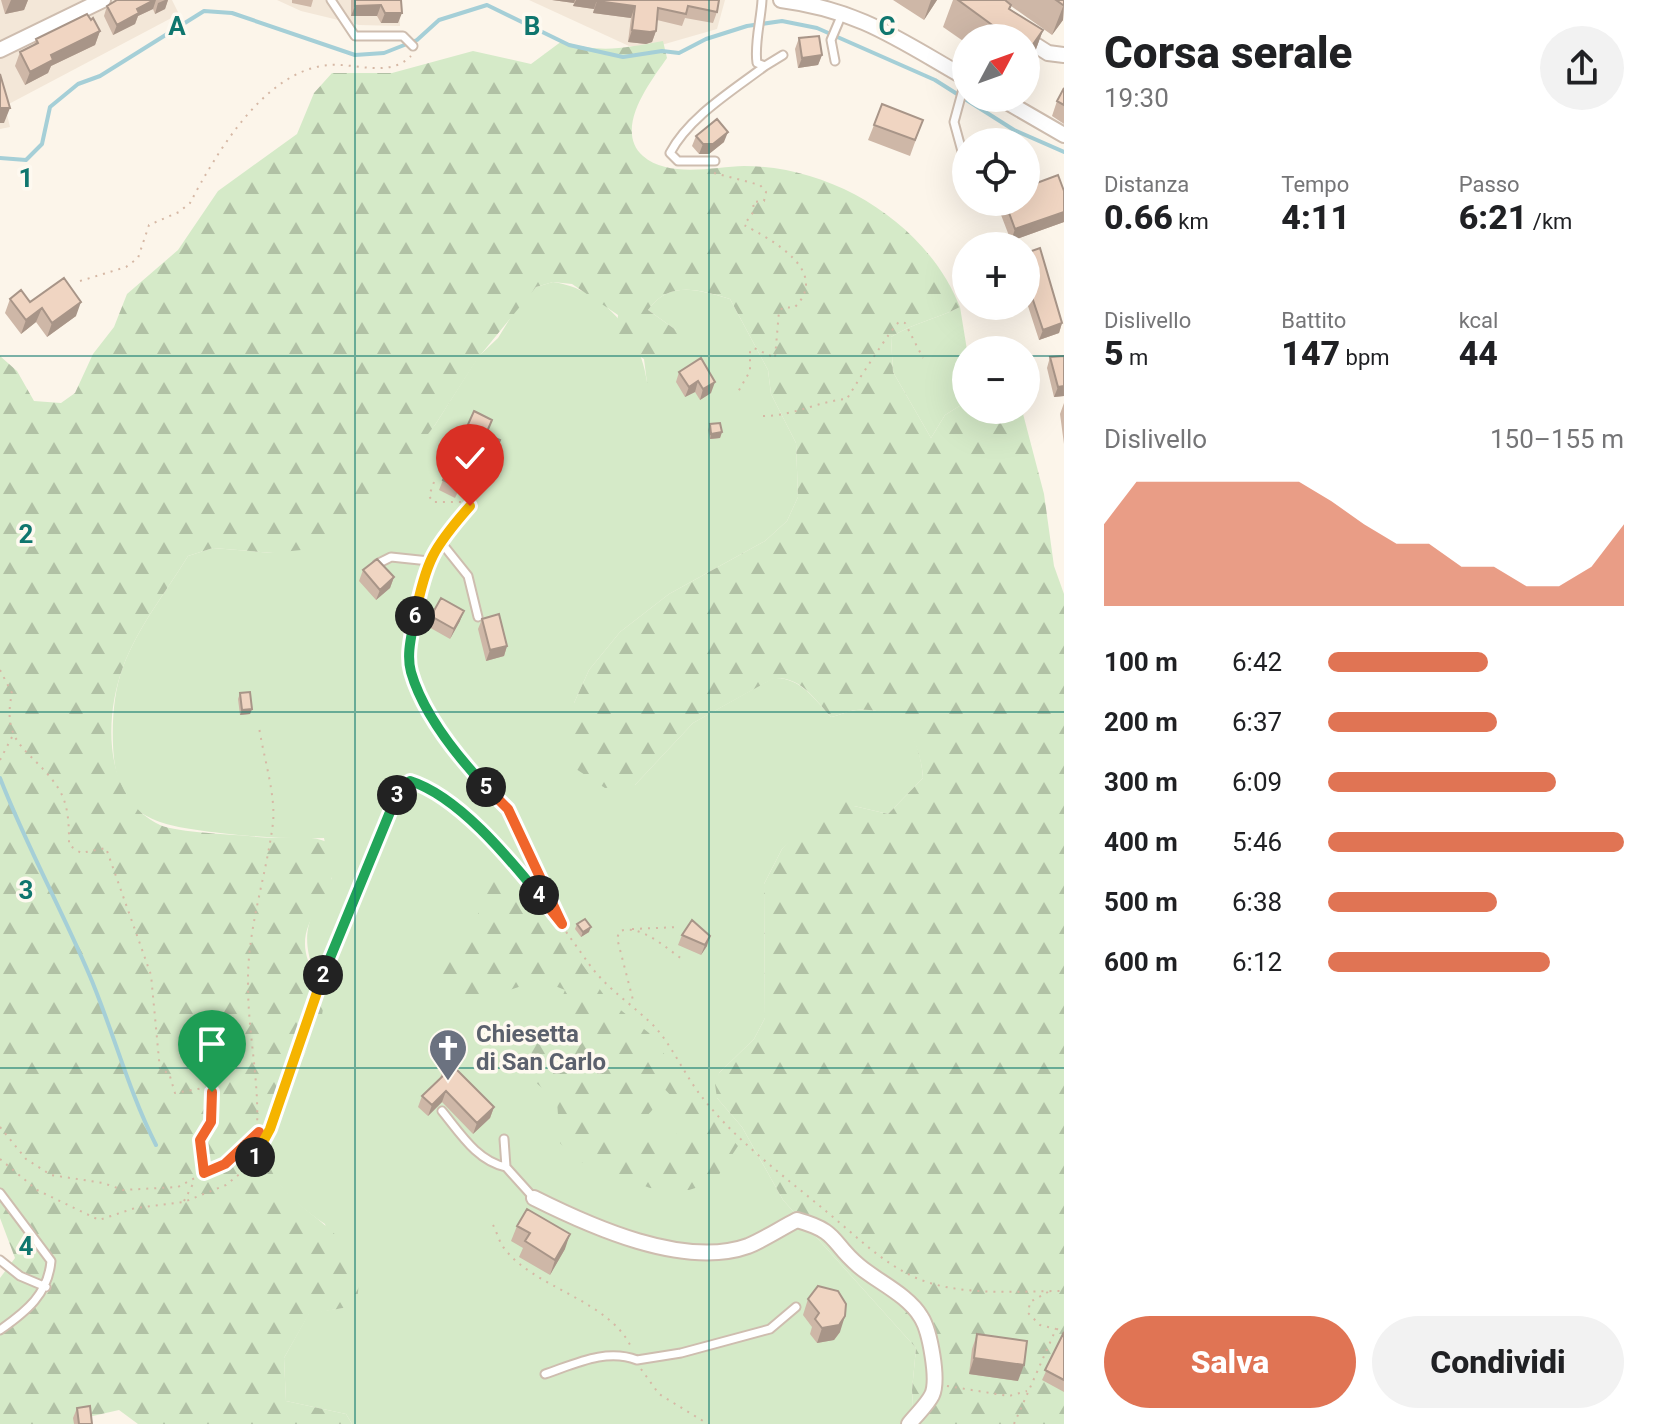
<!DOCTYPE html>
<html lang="it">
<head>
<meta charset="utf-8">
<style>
  body { margin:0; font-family:Roboto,sans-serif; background:#f2f2f2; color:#202124; height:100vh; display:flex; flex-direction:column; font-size:30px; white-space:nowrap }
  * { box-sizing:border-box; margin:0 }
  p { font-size:26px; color:#757577 }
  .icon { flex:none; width:44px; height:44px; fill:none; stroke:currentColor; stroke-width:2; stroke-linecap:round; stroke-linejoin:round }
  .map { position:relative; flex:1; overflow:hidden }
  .side { display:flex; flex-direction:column; background:#fff; width:600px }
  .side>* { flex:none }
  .needle { width:52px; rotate:49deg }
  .tools { position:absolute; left:952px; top:24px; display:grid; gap:16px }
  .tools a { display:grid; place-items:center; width:88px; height:88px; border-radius:50%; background:#fff; box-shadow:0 8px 32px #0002; font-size:40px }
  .pin { position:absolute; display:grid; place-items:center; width:68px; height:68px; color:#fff; margin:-82px -34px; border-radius:50% 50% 50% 0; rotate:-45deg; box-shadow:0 0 8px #0007 }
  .pin .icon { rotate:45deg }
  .km { position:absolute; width:40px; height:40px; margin:-20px; border-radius:50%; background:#222; color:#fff; font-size:22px; line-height:40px; text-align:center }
  .round { display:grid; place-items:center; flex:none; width:84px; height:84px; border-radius:42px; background:#f2f2f2 }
  .summary { display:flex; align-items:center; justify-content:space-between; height:136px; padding:0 40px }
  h1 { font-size:44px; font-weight:800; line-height:60px }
  .metrics { display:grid; grid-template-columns:repeat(3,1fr); gap:12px; height:136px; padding:8px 40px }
  .metrics div { display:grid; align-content:center }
  .metrics b { font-size:34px; font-weight:800 }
  .metrics small { font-size:22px; font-weight:400 }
  .metrics p { font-size:22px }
  .chart { height:224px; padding:16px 40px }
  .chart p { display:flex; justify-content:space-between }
  .chart svg { width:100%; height:144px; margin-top:8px; fill:#e07454; opacity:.7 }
  .primary-button { display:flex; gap:16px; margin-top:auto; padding:16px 40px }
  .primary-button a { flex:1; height:92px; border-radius:48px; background:#e07454; color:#fff; font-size:32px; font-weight:800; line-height:92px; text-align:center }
  .primary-button a+a { background:#f2f2f2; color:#202124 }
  ul { padding:0 40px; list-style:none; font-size:26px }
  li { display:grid; grid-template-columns:128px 96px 1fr; align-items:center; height:60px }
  li i { height:20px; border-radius:10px; background:#e07454 }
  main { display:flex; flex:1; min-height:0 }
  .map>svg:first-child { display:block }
</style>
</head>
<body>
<main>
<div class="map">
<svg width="1064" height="1424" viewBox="0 0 1064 1424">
  <defs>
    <pattern id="forest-firs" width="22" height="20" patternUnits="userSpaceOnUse" patternTransform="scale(2)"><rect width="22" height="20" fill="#d5eac8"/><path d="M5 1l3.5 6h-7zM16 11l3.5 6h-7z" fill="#b1c1a5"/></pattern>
  </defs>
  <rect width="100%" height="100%" fill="#fcf5ea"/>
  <path fill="#f3e7d8" d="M0,0H172L179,14L5,106L10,127L0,129Z
    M277,0H400V26L359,25L301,11Z
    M529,0H725L717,29L651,48L629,46Z"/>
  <path fill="#d5eac8" d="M553,282C602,289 641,333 647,382L676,330L648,310C670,280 698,290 730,299L768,370L771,394L796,443L798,497L787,521L765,541L669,594L620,632L589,670L574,703L635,785L693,723L773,678C799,676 815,699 831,717C840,715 848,711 856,710C903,706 920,737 923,778L888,814L854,806L804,828L782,849L764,884L765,1018L754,1039L719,1073L717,1098L742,1127L783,1200L916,1348L912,1390L914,1424H352L346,1414L286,1401L284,1358L309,1313L343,1308L325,1224C196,1137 311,1099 322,998C323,990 316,978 313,969C299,929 312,913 332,878L324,838C288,839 255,837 220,833C157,825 116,821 113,745C112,720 114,690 123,667C138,627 166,592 188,556L213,548L273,553L397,471L435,425L478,357L498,338L517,307L536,287Z
    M960,307L967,350L966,402L945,415L931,438L893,372L891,337C913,323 937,319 960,307Z"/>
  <path fill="url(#forest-firs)" fill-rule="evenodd" d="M562,41C601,54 623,48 663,41L667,58C651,81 613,129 643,156C668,178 714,167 744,166C834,166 927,224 960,307C937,319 913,323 891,337L893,372L931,438L945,415L966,402V410H1022L1044,494L1054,566L1064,594V1424H914L912,1390L916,1348L783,1200L742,1127L717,1098L715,1084L719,1073L754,1039L765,1018L764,884L782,849L834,791L854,806L888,814L923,778C920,738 901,706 856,710C848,711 840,715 831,717C815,699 800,676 774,678L693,723L635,785L605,788L576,769L574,703L589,670L620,632L669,594L765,541L787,521L798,497L796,443L771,394L768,370L730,299C699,290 670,280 648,310L676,330L682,343L647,383L644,359L615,342L618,315L572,284L553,282L536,287L478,358L435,425L354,530L301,550L273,553L213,548L188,556C166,592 138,627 123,667C104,718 103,798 160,825C179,833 234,834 257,837C282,840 315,832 334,846C334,856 334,867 332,877C327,900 305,917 305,944C305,969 328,988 322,1015C312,1055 259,1113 264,1147C275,1219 371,1221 357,1300L343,1308L309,1314L284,1358L286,1401L346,1414L352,1424H138L119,1410L84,1418V1424H0V1278L15,1258L0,1218V356L17,371L34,401L61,403L75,393L93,354L114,327L127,294L178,250L218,191L297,134L314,93L332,73H392L473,51L531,64Z
    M507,872L544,910L606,998L649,1033L699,1102L738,1146L714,1182L689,1190L650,1188L576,1160L560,1143L557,1101L517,1066L525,1031L557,1011L565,990L540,980L466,1004L433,978L439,952L474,926L491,876ZM654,1078L677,1102L687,1127C666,1145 626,1147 601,1136L612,1117C629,1122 642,1124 653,1109L646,1085Z"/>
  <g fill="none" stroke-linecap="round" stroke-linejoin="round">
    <path stroke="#a5cfd7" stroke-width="4" d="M0,158L26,160L42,144L50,107L78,84L100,76L204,11L232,13L355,55L384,53L417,40L439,20L487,5L569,45L623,57L662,51L679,53L706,39L747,26L782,21L817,28L935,80L1014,130L1064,152
      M0,778C26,845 61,908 89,974C113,1030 128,1090 156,1145"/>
    <defs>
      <path id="lane" d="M331,0L355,36H403L413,46
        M762,0C761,20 754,44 757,63L765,66L783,55
        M835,61L831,40L842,14
        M966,78L954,122L966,166
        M715,161H678L670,153C689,117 732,91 765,66
        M440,541L468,576L478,617
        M377,564L391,557L429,561
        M442,1111C460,1133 477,1161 506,1167
        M504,1139L506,1167L533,1197
        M0,1193L51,1261C48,1294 27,1311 0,1330
        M0,1260L20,1276L46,1287
        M545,1374C575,1364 606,1348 637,1360L681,1353L770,1329L796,1307"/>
      <path id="street" d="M781,0C860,10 899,40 966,78
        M1026,39L1048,53L1064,55
        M0,50L103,0
        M1000,98L1064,135
        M534,1198C590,1226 684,1269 748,1246C765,1239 781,1228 797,1220C840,1232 830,1242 859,1266C878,1282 908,1295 921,1317C930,1331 939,1380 932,1395C927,1405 916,1415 909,1424"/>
    </defs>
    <use href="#lane" stroke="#cebdaf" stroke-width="11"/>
    <use href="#street" stroke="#cebdaf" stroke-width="18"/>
    <path stroke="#d6b8a5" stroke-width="2" stroke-dasharray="2 6" stroke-linecap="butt" d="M714,173L760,185L766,192L764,201L753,202L754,211L744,225C770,239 832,271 794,308L784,307L779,311L775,358L754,348L750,351V371L738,392
      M80,281L126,267L138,258L149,225L179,212L190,203C217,152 265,70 329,65C357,63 389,78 411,56
      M763,416C794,416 818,401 847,399C853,388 893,326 899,322L905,323L923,358
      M434,482L429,496L433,502H461L470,506L447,531
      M424,571L409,649L411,672L462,762L508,809L560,919
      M0,670L12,693C0,748 35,750 60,791C69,807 69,827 69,845L81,853L106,848L151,975L160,1070L169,1073L175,1093L215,1086C207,1105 217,1125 200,1140L204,1173L225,1164L259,1132
      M0,760L12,737
      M632,929L679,927
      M629,1005L633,1000L617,938L620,931C641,924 666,948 682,959
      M0,1127L26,1159L51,1175L103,1183L123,1190L178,1187L204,1173
      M0,1159L37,1190L99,1220L135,1208L184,1202L226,1185L252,1164L270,1129L334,945L390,805L402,785L410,781C473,800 551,910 589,964C608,990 633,1005 655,1027C673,1047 685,1076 702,1097C737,1142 784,1176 827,1212C855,1235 880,1261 914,1277C958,1297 1017,1291 1064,1291
      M253,1160C265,1101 248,1044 248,985C247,929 266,878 273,823C276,795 263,755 259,727
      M184,1201L194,1182
      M493,1225C497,1232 499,1242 504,1248C533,1288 611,1300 632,1349
      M1048,1292L1030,1302L1028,1313L1040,1325L1056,1329
      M641,1369L659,1394L708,1424
      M947,1386L1009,1396L1027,1391
      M1014,1424L1056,1329L1064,1330"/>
    <use href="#lane" stroke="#fff" stroke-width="7"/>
    <use href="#street" stroke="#fff" stroke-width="14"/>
  </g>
  <path fill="#ceb7a7" d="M1,0H28L24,10L5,14Z
    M117,0H168L165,9L155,14L153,9L138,16L135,24L113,35L104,16L107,6Z
    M292,0H313L311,7L292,3Z
    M351,0H401L398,23H381L377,16H351Z
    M552,0H719L717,12L713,23L685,18L682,26L657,20L656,31L652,42L646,44L628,42L631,18L593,13L594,9L573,6L574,3Z
    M893,0H937L924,20Z
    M953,0H1064L1063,20L1052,35L1011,6L1010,9L1043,30L1032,60L1026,69V38H966V43L943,27Z
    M91,20L100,31L95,45L51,66L48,73L25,85L15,66L20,52L34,45L36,39Z
    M799,38L822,55L818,65L798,68L795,49Z
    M1064,88V124L1052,116L1057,101Z
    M923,120L910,156L868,140L874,125Z
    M696,136L724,142L709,154H699L692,146Z
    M1064,191V222L1011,241L998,207L1000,202H1026Z
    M1026,253L1062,323L1059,333L1039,340L1026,300Z
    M10,299L30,302L76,316L47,337L36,322L21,334L5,313Z
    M1050,357L1064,396L1054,397L1047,368Z
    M701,358L711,393L700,400L695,392L685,397L676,382L679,372Z
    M1064,403V444L1060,414Z
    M710,424L722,432L720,438L710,439L708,430Z
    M486,434L496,451L482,482L466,475L455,498L439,490L443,480Z
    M363,570L394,577L390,588L376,600L359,581Z
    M431,616L460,621L450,639L427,626Z
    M482,619L507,646L504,656L486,661L478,629Z
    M240,693L252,709L250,714L240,715L238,699Z
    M577,924L589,932L581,937L575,929Z
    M682,935L707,946L701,955L678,945Z
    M443,1070L494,1107L490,1118L473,1134L442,1102L428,1116L418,1107L422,1096L440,1078Z
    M517,1226L565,1249L550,1275L519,1257L523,1248L511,1241Z
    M808,1299L840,1332L834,1340L817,1343L810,1334L812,1327L803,1315Z
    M1064,1332V1392L1042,1380Z
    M977,1334L1018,1381L969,1374L972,1349Z
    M77,1408L92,1424H74L73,1418Z"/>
  <path fill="#a89588" d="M11,0H28L24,10L5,14Z
    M154,0H156L153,9L138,16L135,24L113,35L117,25L137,9Z
    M165,0H168L165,9L155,14L158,3Z
    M552,0H575L574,3Z
    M576,0H597L594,9L573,6Z
    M931,0H937L924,20Z
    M597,1L635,6L631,18L593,13Z
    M1064,4L1063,20L1052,35Z
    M381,5L377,16H351L355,6Z
    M385,13H402L398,23H381Z
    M632,30L656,31L652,42L646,44L628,42Z
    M1043,30L1032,60L1026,69V59L1029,50Z
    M100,31L95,45L51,66L48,73L25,85L30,72L51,55Z
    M822,55L818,65L798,68L802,58Z
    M0,108H10L4,123H0Z
    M728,132L724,142L709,154H699L703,144Z
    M1064,212V222L1011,241L1015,229Z
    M81,302L76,316L47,337L52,323Z
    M42,308L36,322L21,334L26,320Z
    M1062,323L1059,333L1039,340L1043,330Z
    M698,381L695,392L685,397L689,387Z
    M715,382L711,393L700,400L703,389Z
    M1064,386V396L1054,397L1058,387Z
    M722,432L720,438L710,439L711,434Z
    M394,577L390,588L376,600L380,590Z
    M464,611L460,621L450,639L454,629Z
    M507,646L504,656L486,661L490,650Z
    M252,709L250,714L240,715L242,710Z
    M591,927L589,932L581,937L583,932Z
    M710,936L707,946L701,955L705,945Z
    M446,1091L442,1102L428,1116L432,1105Z
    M494,1107L490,1118L473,1134L477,1123Z
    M570,1234L565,1249L550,1275L555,1260Z
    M845,1316L840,1332L834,1340L817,1343L822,1328Z
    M974,1358L1024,1365L1018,1381L969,1374Z"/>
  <path fill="#f0d5c2" stroke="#a89588" stroke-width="2" d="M117,0H154L137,9L139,13L117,25L107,6Z
    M355,0H401L402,13H385L381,5L355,6Z
    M597,0H719L717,12L688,6L686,14L658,8L656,31L650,32L632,30L635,6L597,1Z
    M958,0H1005L1011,5L1009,9L1043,30L1029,50L1026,49V38H1006L997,33L999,30Z
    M1056,0H1064V4L1063,5Z
    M87,14L91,20L93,18L100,31L51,55L53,60L30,72L20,52L38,43L36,39Z
    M819,36L822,55L802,58L799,38Z
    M0,74L10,108H0Z
    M1064,88V105L1057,101Z
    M882,104L923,120L915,140L874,125Z
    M717,119L728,132L713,144H703L696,136Z
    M1058,175L1064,191V212L1015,229L1005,202H1026V187Z
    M1040,248L1062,323L1043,330L1026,279V253Z
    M64,278L81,302L52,323L42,308L26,320L10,299L21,290L30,302Z
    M1064,356V386L1058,387L1050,357Z
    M701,358L715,382L703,389L698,381L689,387L679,372Z
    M474,411L492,420L486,434L500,440L486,472L469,464L459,488L443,480Z
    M720,423L722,432L711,434L710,424Z
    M377,559L394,577L380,590L363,570Z
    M441,598L464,611L454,629L431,616Z
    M499,614L507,646L490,650L482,619Z
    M250,692L252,709L242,710L240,693Z
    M585,919L591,927L583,932L577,924Z
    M692,920L710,936L705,945L682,935Z
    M450,1063L494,1107L477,1123L446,1091L432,1105L422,1096L446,1073L443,1070Z
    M527,1209L570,1234L555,1260L525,1241L530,1233L517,1226Z
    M818,1286L838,1291L846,1304L845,1316L839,1325L822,1328L815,1319L819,1313L808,1299Z
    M1064,1332V1380L1045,1370Z
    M977,1334L1027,1341L1024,1365L974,1358Z
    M90,1406L92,1424H79L77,1408Z"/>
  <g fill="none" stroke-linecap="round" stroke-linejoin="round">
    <defs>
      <path id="split-1" d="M212,1092L211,1122L200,1140L204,1173L225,1164L259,1132L252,1164L255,1157"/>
      <path id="split-2" d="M255,1157L270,1129L323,975"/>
      <path id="split-3" d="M323,975L397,795"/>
      <path id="split-4" d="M397,795L410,781C458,796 508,857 539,895"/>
      <path id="split-5" d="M486,787L508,809L562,924L539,895"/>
      <path id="split-6" d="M415,616C412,634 406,654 411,672C423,714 457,756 486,787"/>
      <path id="split-7" d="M415,616C426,561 433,548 470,506"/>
    </defs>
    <use href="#split-1" stroke="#fff" stroke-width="16"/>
    <use href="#split-2" stroke="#fff" stroke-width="16"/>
    <use href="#split-3" stroke="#fff" stroke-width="16"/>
    <use href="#split-4" stroke="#fff" stroke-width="16"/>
    <use href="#split-5" stroke="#fff" stroke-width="16"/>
    <use href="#split-6" stroke="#fff" stroke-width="16"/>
    <use href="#split-7" stroke="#fff" stroke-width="16"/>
    <use href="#split-1" stroke="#f0652b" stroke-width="10"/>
    <use href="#split-2" stroke="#f5b400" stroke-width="10"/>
    <use href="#split-3" stroke="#22a559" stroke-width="10"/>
    <use href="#split-4" stroke="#22a559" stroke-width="10"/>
    <use href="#split-5" stroke="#f0652b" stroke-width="10"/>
    <use href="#split-6" stroke="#22a559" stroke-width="10"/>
    <use href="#split-7" stroke="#f5b400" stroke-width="10"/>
  </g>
  <path fill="none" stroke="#0f766e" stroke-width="2" stroke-opacity="0.55" d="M355,0V1424M709,0V1424M0,356H966M1026,356H1064M0,712H1064M0,1068H1064"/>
  <defs>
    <symbol id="church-pin" viewBox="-11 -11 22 30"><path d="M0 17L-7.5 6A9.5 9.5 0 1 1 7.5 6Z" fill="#6b7280" stroke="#fef9f0"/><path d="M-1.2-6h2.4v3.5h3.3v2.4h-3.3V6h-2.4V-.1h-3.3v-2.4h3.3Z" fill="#fff"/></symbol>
  </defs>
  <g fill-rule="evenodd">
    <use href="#church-pin" x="426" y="1026" width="44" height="60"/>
  </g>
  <g text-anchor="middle" stroke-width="7" stroke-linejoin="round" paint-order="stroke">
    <g font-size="24" font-weight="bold" fill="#5b616d" stroke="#fef9f0" text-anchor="start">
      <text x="476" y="1042">Chiesetta<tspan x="476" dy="28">di San Carlo</tspan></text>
    </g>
  </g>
  <g font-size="26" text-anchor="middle" font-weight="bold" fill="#0f766e" stroke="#fef9f0" stroke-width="7" stroke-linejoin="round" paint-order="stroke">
    <text x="177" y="35">A</text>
    <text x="532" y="35">B</text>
    <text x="887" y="35">C</text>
    <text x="26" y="187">1</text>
    <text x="26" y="543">2</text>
    <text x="26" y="899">3</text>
    <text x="26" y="1255">4</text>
  </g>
</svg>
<div class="tools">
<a><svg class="needle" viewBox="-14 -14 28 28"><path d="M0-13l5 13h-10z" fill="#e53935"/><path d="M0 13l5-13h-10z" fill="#757577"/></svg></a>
<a><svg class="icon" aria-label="locate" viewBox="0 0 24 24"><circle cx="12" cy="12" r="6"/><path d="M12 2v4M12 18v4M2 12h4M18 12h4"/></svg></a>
<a>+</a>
<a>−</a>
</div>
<div class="pin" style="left:212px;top:1092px;background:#1e9e55"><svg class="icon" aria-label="arrive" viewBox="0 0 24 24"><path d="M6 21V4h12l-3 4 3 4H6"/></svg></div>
<div class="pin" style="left:470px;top:506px;background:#d93025"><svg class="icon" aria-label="check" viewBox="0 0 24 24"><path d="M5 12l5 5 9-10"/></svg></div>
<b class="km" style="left:255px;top:1157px">1</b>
<b class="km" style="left:323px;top:975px">2</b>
<b class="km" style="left:397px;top:795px">3</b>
<b class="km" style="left:539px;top:895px">4</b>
<b class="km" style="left:486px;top:787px">5</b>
<b class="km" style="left:415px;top:616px">6</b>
</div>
<section class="side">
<div class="summary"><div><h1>Corsa serale</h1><p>19:30</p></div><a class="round"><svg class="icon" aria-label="share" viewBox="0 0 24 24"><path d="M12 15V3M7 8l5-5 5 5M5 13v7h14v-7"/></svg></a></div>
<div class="metrics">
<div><p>Distanza</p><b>0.66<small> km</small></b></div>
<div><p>Tempo</p><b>4:11</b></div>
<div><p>Passo</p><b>6:21<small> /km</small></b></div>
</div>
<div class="metrics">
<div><p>Dislivello</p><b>5<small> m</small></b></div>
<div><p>Battito</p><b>147<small> bpm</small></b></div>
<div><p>kcal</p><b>44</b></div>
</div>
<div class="chart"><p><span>Dislivello</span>150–155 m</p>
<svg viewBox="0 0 160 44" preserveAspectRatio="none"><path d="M0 44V19L10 6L20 6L30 6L40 6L50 6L60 6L70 12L80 19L90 25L100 25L110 32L120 32L130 38L140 38L150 32L160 19V44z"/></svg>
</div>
<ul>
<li><b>100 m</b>6:42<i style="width:54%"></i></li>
<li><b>200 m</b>6:37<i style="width:57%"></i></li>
<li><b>300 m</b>6:09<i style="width:77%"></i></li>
<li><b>400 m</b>5:46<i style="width:100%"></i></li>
<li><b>500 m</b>6:38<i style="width:57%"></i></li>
<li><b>600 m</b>6:12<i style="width:75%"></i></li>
</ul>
<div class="primary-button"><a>Salva</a><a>Condividi</a></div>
</section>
</main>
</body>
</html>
